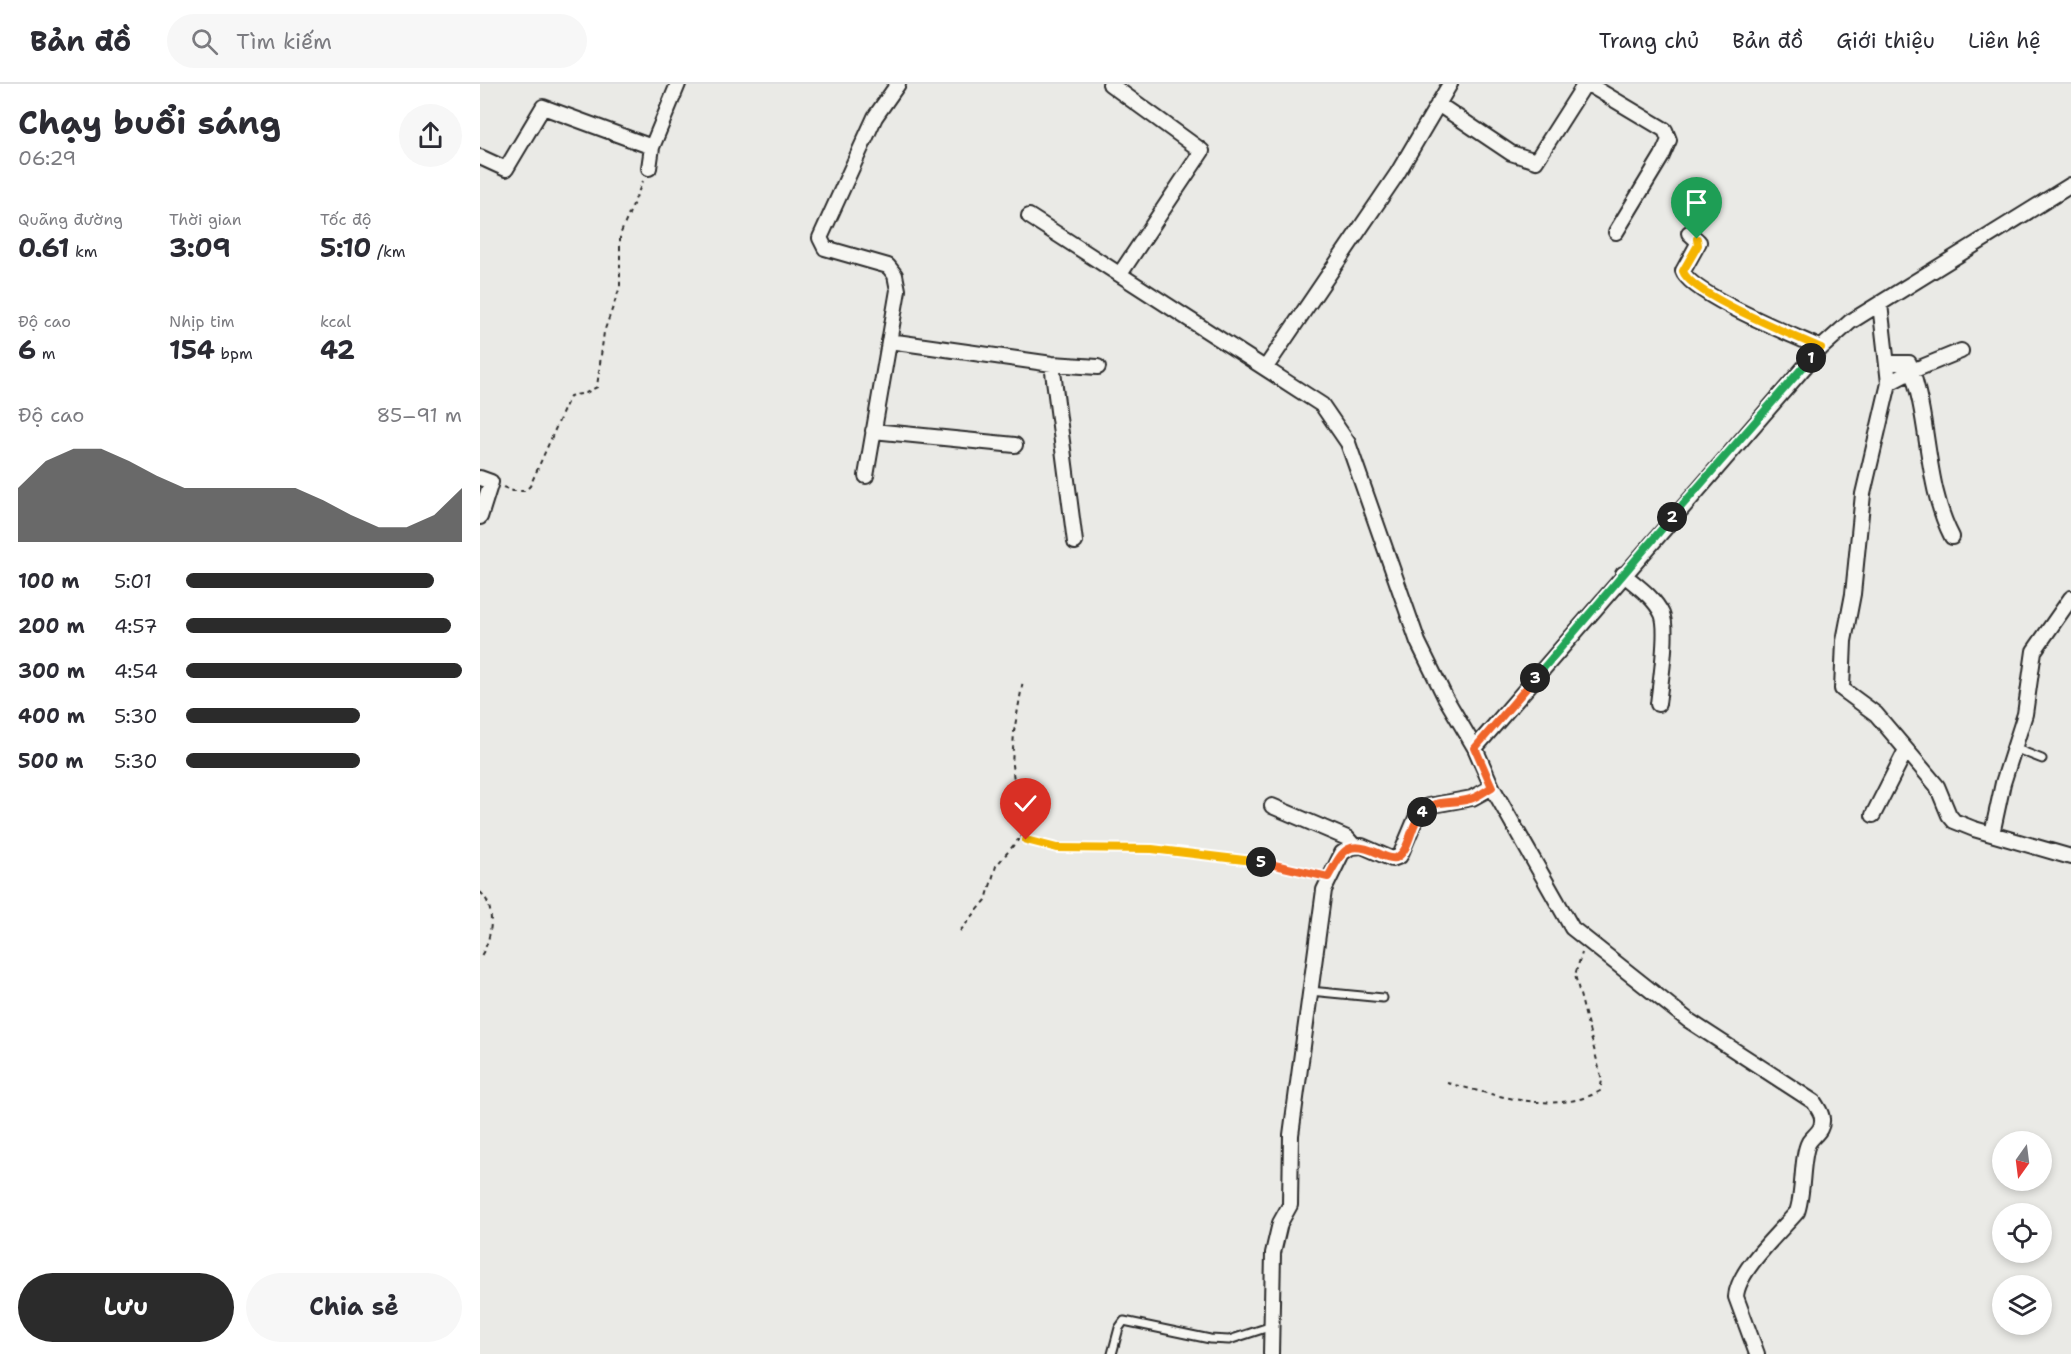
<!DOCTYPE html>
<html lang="vi">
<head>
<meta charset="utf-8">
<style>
  body { margin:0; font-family:"Shantell Sans",sans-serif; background:#f7f7f7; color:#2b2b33; height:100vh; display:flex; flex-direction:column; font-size:22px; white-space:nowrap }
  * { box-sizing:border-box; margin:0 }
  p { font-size:20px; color:#7c7c81 }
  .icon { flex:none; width:33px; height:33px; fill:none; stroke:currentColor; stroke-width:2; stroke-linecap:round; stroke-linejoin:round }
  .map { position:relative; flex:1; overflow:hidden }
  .side { display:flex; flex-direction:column; background:#fff; width:480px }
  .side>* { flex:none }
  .needle { width:39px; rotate:194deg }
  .buttons { position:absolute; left:1512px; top:1047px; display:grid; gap:12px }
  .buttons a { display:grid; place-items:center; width:60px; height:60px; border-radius:50%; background:#fff; box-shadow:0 3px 9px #0003; font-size:30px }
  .pin { position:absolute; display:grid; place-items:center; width:51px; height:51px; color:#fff; margin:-62px -26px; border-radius:50% 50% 50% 0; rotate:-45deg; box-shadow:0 0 6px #0007 }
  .pin .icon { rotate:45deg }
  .km { position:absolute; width:30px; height:30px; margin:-15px; border-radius:50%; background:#222; color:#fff; font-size:16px; line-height:30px; text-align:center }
  .round { display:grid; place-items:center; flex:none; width:63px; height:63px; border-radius:32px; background:#f7f7f7 }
  .summary { display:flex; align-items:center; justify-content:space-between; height:102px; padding:0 18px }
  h1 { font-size:33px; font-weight:700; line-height:45px }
  .stats { display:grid; grid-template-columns:repeat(3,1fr); gap:9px; height:102px; padding:6px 18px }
  .stats div { display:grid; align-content:center }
  .stats b { font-size:26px; font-weight:700 }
  .stats small { font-size:16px; font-weight:400 }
  .stats p { font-size:16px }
  .chart { height:168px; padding:12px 18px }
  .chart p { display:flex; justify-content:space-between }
  .chart svg { width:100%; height:108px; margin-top:6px; fill:#2b2b2b; opacity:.7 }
  .cta { display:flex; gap:12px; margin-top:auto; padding:12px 18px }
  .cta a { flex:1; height:69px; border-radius:36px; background:#2b2b2b; color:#fff; font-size:24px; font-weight:700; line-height:69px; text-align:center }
  .cta a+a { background:#f7f7f7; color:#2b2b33 }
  ul { padding:0 18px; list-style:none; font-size:20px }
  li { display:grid; grid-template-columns:96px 72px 1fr; align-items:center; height:45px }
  li i { height:15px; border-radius:8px; background:#2b2b2b }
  header { display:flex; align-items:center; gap:36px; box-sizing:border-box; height:84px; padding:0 30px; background:#fff; border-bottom:2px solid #e1e1e2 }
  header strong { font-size:28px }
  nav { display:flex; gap:33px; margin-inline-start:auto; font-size:21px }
  .search { width:420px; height:54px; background:#f7f7f7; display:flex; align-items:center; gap:15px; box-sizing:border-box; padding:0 21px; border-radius:33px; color:#7c7c81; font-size:22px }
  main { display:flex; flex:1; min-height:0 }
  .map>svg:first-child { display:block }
</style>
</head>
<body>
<header>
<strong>Bản đồ</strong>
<div class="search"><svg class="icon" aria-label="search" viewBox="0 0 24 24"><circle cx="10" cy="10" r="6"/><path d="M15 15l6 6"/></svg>Tìm kiếm</div>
<nav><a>Trang chủ</a><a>Bản đồ</a><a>Giới thiệu</a><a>Liên hệ</a></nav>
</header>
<main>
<section class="side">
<div class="summary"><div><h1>Chạy buổi sáng</h1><p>06:29</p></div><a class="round"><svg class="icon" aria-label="share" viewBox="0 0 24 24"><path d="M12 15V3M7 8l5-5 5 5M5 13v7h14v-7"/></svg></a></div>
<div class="stats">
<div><p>Quãng đường</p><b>0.61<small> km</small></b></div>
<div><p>Thời gian</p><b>3:09</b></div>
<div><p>Tốc độ</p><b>5:10<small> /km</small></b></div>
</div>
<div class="stats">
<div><p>Độ cao</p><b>6<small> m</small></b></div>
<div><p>Nhịp tim</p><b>154<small> bpm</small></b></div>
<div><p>kcal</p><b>42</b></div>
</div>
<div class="chart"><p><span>Độ cao</span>85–91 m</p>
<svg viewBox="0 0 160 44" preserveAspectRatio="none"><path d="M0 44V22L10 11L20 6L30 6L40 11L50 17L60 22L70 22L80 22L90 22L100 22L110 27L120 33L130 38L140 38L150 33L160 22V44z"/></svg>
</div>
<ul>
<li><b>100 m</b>5:01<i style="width:90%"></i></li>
<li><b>200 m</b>4:57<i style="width:96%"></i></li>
<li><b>300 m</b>4:54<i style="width:100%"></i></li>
<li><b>400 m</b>5:30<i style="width:63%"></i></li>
<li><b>500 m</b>5:30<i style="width:63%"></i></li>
</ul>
<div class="cta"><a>Lưu</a><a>Chia sẻ</a></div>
</section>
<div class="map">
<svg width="1591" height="1270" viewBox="0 0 1591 1270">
  <rect width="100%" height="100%" fill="#eaeae6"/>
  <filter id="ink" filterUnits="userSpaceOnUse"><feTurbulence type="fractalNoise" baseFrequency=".0167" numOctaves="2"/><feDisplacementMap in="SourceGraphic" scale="12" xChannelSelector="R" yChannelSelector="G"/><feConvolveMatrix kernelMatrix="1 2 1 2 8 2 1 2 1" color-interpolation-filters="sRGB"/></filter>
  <g filter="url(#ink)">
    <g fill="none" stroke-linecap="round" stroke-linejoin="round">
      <defs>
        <path id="lane" d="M1534,664L1562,675
          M830,907L903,914
          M632,1270L639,1244L644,1237L730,1255L749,1256L792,1242"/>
        <path id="street" d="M630,0L722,67L640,190
          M1108,0L1185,46L1189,56L1182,72L1136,148
          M958,20L1031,69L1056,77L1105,0
          M0,73L26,85L63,23L172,63
          M169,84L172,63L198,0
          M549,132L842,321L868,359L938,558L965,613L995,664L1012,703L1092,844L1208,936L1334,1018C1337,1023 1342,1029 1342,1035C1343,1046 1335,1050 1329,1058C1321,1072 1324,1110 1317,1128C1299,1149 1257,1187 1256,1213L1277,1270
          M1209,149L1219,158L1203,187C1210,210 1315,252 1341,264
          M1400,220L1409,299L1383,410L1373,510L1364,557L1362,605L1396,630L1457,702L1469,731L1474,737L1494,745L1591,773
          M409,257L572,280L618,283
          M1408,279H1429C1451,336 1444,399 1472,453
          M572,280L595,458
          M786,283L917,90L970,0
          M1409,299L1432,287L1481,267
          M393,347L535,361
          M386,392L418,206L415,191L408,182L345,164L340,154L395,33L418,0
          M0,394L11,398L0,433
          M1143,490C1157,502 1174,513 1182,530C1189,546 1180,601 1178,620
          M995,664L1341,264L1370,238L1591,101
          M792,722L867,754L874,762
          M1393,731L1426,666
          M1512,750L1523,699L1545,630L1554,567L1591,514
          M791,1270L793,1169L800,1139L810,1121L811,1051L844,806L862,769L871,763L882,762L912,775L920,772L936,734L948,722L992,714L1012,703"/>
      </defs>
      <use href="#lane" stroke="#2b2b2b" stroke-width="11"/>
      <use href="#street" stroke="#2b2b2b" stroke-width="18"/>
      <path stroke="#2b2b2b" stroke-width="2" stroke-dasharray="4.5 4.5" stroke-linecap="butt" d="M23,403L33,407H45L50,402L90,312L106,309L117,303L124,248L140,203V151L163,97
        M542,756L532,681L534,648L543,596
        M0,808C17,822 12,857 0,873
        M480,847L506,816L516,782L538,756C555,756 573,764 591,765C617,766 643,764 669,765C724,767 784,775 837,790
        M967,999C1013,1010 1075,1032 1120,1007L1122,996L1095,891L1102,869"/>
      <use href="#lane" stroke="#f6f6f2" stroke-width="7"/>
      <use href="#street" stroke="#f6f6f2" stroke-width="14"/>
    </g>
  </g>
  <g fill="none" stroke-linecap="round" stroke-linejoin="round" filter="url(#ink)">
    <defs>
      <path id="split-1" d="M1217,155L1218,161L1203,187C1210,210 1315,252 1341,264L1331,274"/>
      <path id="split-2" d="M1192,433L1331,274"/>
      <path id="split-3" d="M1055,594L1192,433"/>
      <path id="split-4" d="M942,728C954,715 974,720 990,715C998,713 1005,707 1012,703L995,664L1055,594"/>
      <path id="split-5" d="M781,778L848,793C863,767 866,755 898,769C904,772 909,775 916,774C931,766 930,740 942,728"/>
      <path id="split-6" d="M546,756L577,764L672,765L781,778"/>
    </defs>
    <use href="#split-1" stroke="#fff" stroke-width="12"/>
    <use href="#split-2" stroke="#fff" stroke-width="12"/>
    <use href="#split-3" stroke="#fff" stroke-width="12"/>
    <use href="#split-4" stroke="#fff" stroke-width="12"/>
    <use href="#split-5" stroke="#fff" stroke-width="12"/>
    <use href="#split-6" stroke="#fff" stroke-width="12"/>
    <use href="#split-1" stroke="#f5b400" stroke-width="8"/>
    <use href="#split-2" stroke="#22a559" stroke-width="8"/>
    <use href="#split-3" stroke="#22a559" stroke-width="8"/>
    <use href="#split-4" stroke="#f0652b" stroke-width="8"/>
    <use href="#split-5" stroke="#f0652b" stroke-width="8"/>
    <use href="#split-6" stroke="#f5b400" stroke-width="8"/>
  </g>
</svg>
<div class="buttons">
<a><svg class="needle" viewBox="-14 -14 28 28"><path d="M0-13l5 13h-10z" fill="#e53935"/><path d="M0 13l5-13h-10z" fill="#7c7c81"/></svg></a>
<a><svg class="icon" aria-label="locate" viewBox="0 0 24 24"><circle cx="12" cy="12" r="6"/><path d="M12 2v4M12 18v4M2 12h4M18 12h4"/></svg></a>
<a><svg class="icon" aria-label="layers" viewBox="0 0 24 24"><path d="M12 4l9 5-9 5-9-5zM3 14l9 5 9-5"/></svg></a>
</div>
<div class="pin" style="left:1217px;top:155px;background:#1e9e55"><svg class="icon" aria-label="arrive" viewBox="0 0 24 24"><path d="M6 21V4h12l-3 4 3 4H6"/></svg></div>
<div class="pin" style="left:546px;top:756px;background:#d93025"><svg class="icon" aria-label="check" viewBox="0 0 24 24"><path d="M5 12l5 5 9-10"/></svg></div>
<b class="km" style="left:1331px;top:274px">1</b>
<b class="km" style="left:1192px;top:433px">2</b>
<b class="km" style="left:1055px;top:594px">3</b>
<b class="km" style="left:942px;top:728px">4</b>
<b class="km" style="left:781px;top:778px">5</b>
</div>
</main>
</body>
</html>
